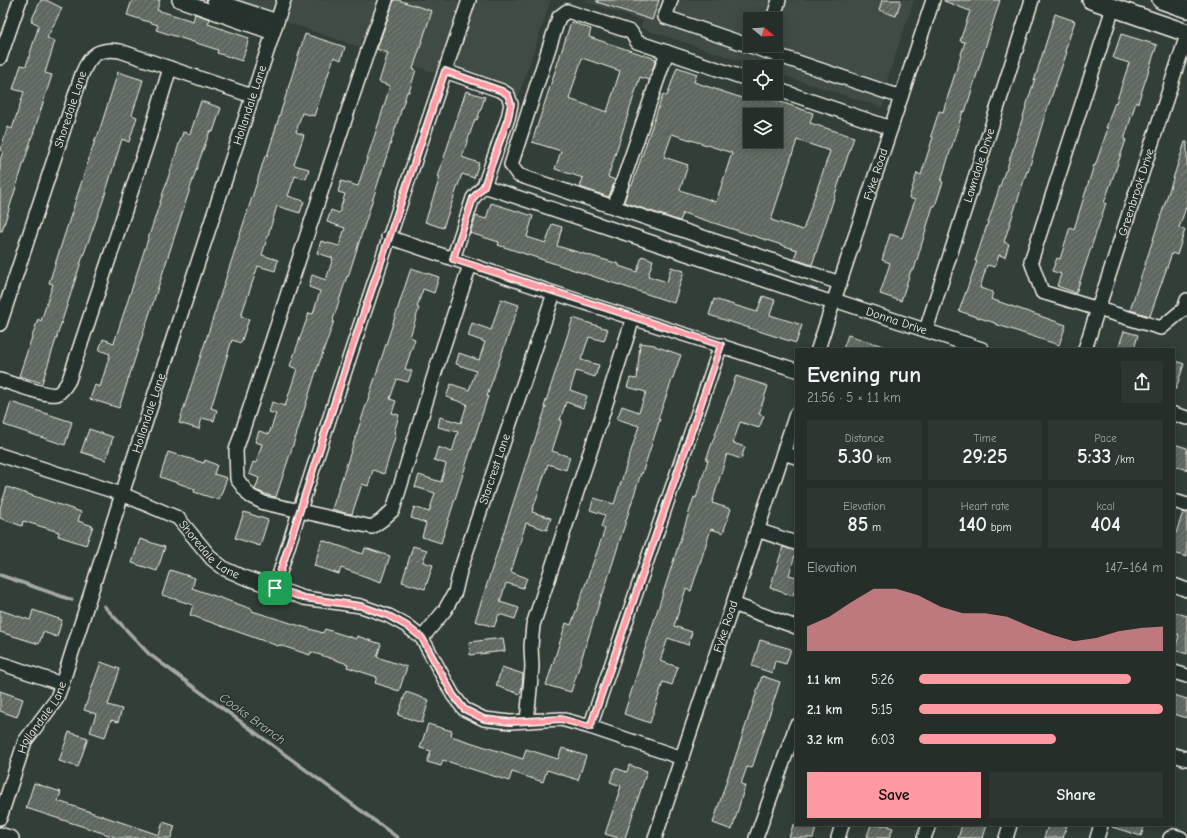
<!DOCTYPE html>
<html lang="en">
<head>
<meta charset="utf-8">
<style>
  body { margin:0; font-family:"Comic Neue",sans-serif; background:#2e3632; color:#f1f3f6; height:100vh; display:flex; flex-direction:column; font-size:15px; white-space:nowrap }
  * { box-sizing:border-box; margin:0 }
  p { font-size:13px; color:#a4a8a8 }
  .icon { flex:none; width:22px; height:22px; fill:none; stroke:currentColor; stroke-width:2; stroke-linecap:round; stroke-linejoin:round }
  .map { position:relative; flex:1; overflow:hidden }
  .details { position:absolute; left:795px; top:348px; width:380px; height:478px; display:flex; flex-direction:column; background:#262e2a; border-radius:0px; box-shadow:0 2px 10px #0003,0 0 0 1px #424a47 }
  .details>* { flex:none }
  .needle { width:26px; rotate:108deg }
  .buttons { position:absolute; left:743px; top:12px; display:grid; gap:8px }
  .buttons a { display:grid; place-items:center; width:40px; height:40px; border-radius:0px; background:#262e2a; box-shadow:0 2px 10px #0003,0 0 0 1px #424a47; font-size:20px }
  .pin { position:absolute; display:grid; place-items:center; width:34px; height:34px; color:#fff; margin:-17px; border-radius:8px; box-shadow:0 2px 6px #0006 }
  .round { display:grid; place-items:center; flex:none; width:42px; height:42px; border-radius:0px; background:#2e3632 }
  .overview { display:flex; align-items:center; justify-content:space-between; height:68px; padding:0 12px }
  h1 { font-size:22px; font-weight:700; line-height:30px }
  .metrics { display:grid; grid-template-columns:repeat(3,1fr); gap:6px; height:68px; padding:4px 12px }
  .metrics div { display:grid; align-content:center; border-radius:0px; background:#2e3632; text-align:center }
  .metrics b { font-size:20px; font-weight:700 }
  .metrics small { font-size:11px; font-weight:400 }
  .metrics p { font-size:11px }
  .chart { height:112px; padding:8px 12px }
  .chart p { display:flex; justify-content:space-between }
  .chart svg { width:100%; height:72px; margin-top:4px; fill:#ff9aa2; opacity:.7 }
  .action { display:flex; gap:8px; margin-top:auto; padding:8px 12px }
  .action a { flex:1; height:46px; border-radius:0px; background:#ff9aa2; color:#111; font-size:16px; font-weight:700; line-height:46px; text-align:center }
  .action a+a { background:#2e3632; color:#f1f3f6 }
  ul { padding:0 12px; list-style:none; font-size:13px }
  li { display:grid; grid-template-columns:64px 48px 1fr; align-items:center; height:30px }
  li i { height:10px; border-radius:5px; background:#ff9aa2 }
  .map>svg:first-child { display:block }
</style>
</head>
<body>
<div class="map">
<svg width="1187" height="838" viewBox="0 0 1187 838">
  <defs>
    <pattern id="building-hatch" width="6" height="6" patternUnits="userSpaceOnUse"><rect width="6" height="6" fill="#5f6861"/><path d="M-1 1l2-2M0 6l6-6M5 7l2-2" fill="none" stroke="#777e78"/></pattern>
  </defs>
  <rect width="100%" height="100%" fill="#323e38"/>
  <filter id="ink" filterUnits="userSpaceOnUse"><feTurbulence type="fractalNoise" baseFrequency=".025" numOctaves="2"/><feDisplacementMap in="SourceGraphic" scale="8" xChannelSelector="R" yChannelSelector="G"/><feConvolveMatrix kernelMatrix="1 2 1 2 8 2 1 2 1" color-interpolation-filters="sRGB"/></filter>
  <g filter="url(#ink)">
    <path fill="#404b44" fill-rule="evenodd" d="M224,0H551L517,101L295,25Z
      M581,0H914L888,77L883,108L776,73V67H759L641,28L643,21ZM750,19H776V45H750Z"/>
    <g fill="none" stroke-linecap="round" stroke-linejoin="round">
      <path stroke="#a6a9a1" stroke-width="3.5" d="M0,575L72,600
        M104,606L149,654L398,838"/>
    </g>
    <path fill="url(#building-hatch)" stroke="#f4f1e8" fill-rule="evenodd" d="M41,0H46L62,8L47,38L55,41L45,73L52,75L2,231H0V160L3,152L0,150L8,127L12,129L24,92L13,89L21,65L26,66L39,25L31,21Z
      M132,0H160L157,10L193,21L195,14L210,19L208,24L249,38L242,61L217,53L218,50L156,30L158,25L127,15Z
      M394,0H398L432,11L413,69L416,70L409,92H407L348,277L347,276L333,320L334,321L315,375L296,436L276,497L271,496L255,490L259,478L249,474L253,462L256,463L262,444L255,442L259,431L269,434L276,414L269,412L272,402L285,406L297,369L290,366L309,313L313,314L320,291L309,287L312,275L326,280L333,258L317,253L321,241L339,246L345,228L327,222L331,210L339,213L345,194L338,192L341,181L358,186L380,119L390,86L379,82L388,53L377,49Z
      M597,0H659L652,20L597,2Z
      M882,0H901L896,16L879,10Z
      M944,0H1000L965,112L963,111L951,149L941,181L943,182L935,206H933L914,270H911L901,301L880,294L890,263L882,260L890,234L902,238L915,200L909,198L917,173L921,175L933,137L931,136L939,111L943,112L965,42L960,41L970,11L944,1Z
      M1055,14L1075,21L1065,51L1067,52L1045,115L1028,172L1027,171L1004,242L1009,244L1005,257L999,255L995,267L987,265L980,288L993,292L991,299L1066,325L1059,345L995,324V323L959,311L977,261H975L1005,171H1006Z
      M571,22L591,29L589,37L656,59L649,80L640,77L608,177L615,180L609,197L580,187L583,178L555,169L561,151L532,142ZM582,58L620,71L607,112L569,99Z
      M305,34L345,47L341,60L334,57L314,116L302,113L296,132L304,135L294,165L309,169L306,179L295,176L288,196L304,201L300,213L277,206L262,255L278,260L275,271L258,266L241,316L249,319L241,343L232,340L211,408L217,410L214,421L202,418L199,429L179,423L256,185L265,156H267Z
      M1121,34L1157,45L1138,103L1136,102L1124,140H1126L1104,203H1106L1076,293L1057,286L1061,274L1052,271L1057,258L1060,259L1070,227L1074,229L1094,165L1095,166L1108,128H1106L1115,102L1116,103L1129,63L1113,58Z
      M677,67L697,74L694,82L745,99L748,91L750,93H754L813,113L810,123L854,137L812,265L794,259L797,250L683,213L680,221L624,202L630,184L632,185L663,94L667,96ZM750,115H776V141H750ZM672,134L732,153L716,202L680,190L688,165L664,157ZM797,140L830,151L803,230L771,220Z
      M118,72L143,80L132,115L137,117L129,142L122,139L103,201L82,259L42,383L19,376L38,319L41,321L53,284L49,283L59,252L96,137L97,138Z
      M466,91L485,97L477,120L475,119L462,157L479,163L474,178L462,174L443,228L425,222L440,177H438L448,145Z
      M201,101L221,108L213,132L210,131L198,164L119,408L90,399L95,385L100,387L110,354L99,350L103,339L114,343L183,132L190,134Z
      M1185,142H1187V204L1179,228L1185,230L1177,255L1172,253L1150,316L1130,310Z
      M491,203L533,216L527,237L546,243L552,224L562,227L557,246L619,264V266L637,272L642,256L653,260L648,276L667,282L671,267L684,271L674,303L498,245L499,242L470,233L476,216L486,219Z
      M411,268L439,277L434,293L423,289L417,307L419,308L410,337L415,339L405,369L412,371L408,382L397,379L390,399L396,401L392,413L399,415L394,433L396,434L384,474L373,470L368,486L362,484L352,514L345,513L332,509Z
      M763,296L775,300L770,315L802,325L796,343L709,315L714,299L757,312Z
      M501,299L519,305L487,396H488L441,543L422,537L426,523L411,518L414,507L429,512L435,493L415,487L419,475L441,482L446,464L434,460L438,447L452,452L458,432L438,427L440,417L461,423L467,404L446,397L451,384L469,390L476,371L456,364L459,353L479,360L485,342L468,336L472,323L491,330Z
      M573,318L608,329L604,341L589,337L581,360L599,365L595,377L576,371L570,390L587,396L583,408L566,402L560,420H562L552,451L570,457L566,470L548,464L532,512L551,518L547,530L526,523L511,572L527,578L523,588L506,583L500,602L519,608L515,619L499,614L494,627L475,621L532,445H533L546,407H544Z
      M1124,331L1138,335L1134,349H1118Z
      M848,335L886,347V349H843Z
      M640,343L655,345V346L681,355L658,419H660L642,474L641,473L603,594H602L571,692L546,685L566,623L571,625L605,529L601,527L605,515L590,510L594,498L614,504L639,426L617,419L622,406L639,412L646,392L627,387L630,378L637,379Z
      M1174,360L1184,364L1176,389H1174Z
      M736,376L768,386L759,414L764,416L759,428L740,422L733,443L745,447L741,459L727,454L712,503L731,509L723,533L711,529L691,591L686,589L674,626L692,632L688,645L668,638L660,661L678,667L672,685L663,682L650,723L624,714L694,497L696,498L708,460H706Z
      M11,402L72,422L65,445L4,425Z
      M89,429L113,437L106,460L81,452Z
      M1174,444L1187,448V470L1174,466Z
      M168,452L204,463L205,460L217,465L214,474L227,478L219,500L194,492L195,489L160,477Z
      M7,487L81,512L78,521L93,526L86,545L58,536L59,532L23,521L22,526L0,518V508Z
      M244,512L268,520L260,546L235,538Z
      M1183,512L1187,513V557L1174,553V532L1176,533Z
      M140,539L165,547L157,571L132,563Z
      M322,540L363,554L365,548L390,556L381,582L341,568L339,574L314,566Z
      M413,546L427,550L423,562L433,565L425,589L402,582Z
      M783,547L796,551L789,575L796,577V586L793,596L770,588Z
      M170,570L195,578L192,588L252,609V611L323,633L325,629L356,639L357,636L381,644L377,657L407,667L399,691L375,683L377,677L347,667L348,664L311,652L310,655L279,645L278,646L190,615L193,605L162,595Z
      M0,610L30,620L33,610L62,620L57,637L43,632L39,644L0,632Z
      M1174,612L1187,616V654L1175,650L1179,635L1174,633Z
      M503,638L505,651L470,655L469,642Z
      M760,640L791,649L786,664L775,661L772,673L752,666Z
      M101,662L120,669L108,705L122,709L118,722L111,720L105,737L90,732L96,714L84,710Z
      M502,667L523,674L522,686L520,694L496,686Z
      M762,676L780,682L752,768L747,767L741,784L745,786L732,830L713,823L731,767H732Z
      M0,691L23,699L17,717L0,711Z
      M406,692L429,700L422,723L398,715Z
      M1174,695L1187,699V718L1174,714Z
      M428,724L452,731L451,736L523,759L526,749L558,759L562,748L586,756L578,780L547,770L543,782L512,772L509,781L443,760L441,766L427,762L431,751L420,748Z
      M69,732L88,738L78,767L59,761Z
      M629,765L647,771L625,838H619L605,834L621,786L610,782L615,768L627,772Z
      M34,783L61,792L58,801L159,835L163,822L175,826L171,838H118L26,808Z
      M793,825H817L813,838H789Z
      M871,825H889V827L893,828L889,838H872L867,836Z
      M962,825H987L983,838H958Z
      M1048,825H1067L1063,838H1044Z
      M1112,825H1145L1141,836L1112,827Z"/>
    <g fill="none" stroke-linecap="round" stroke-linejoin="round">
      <defs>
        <g id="minor">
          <path d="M179,0L273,33"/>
          <path d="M214,0L277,21"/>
          <path d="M386,0L367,53L236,450L237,479L250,496L264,503L372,527L382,520L393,510L436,369L470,265"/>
          <path d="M671,0L665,17L762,50"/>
          <path d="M1113,8L1031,261L1042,292L1161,328L1184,309L1187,300"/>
          <path d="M773,19L779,0"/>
          <path d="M764,45L762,50L901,97"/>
          <path d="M0,58L20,0"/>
          <path d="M445,71L502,91L508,95L511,104L508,118L485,183L484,186L473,198L453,259"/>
          <path d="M750,80L637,42L631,32L567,11L559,17L511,165L518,175L840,283"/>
          <path d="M776,89L891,128"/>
          <path d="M484,186L833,303"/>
          <path d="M614,207L667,52"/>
          <path d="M388,237L554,293L796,370"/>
          <path id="s1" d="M834,300L982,349"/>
          <path id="s2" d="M0,324L82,74C90,54 99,48 120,51L252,96"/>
          <path id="s3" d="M926,330L1032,0"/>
          <path id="s4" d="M818,349L933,0"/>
          <path id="s5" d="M1085,349L1187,35"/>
          <path d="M0,380C12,383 47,397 57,394C63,391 66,385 69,380L150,135L170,68"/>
          <path d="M1174,414L1187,418"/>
          <path d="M783,453L796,457"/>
          <path id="s6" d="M0,455L122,494L178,518L212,559L225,569L243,577L304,598L361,606L389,616L407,626L422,638L453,695L464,709L484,719L510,722L561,719L590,727L682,758"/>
          <path d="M1174,501L1187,505"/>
          <path d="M757,530L796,543"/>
          <path d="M1174,585L1187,590"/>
          <path d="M275,588C337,391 403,195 469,0"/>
          <path d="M733,604L796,627"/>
          <path id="s7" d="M422,638L445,610L455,592L460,571L554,293"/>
          <path d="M0,663L62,684"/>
          <path d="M1174,672L1187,676"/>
          <path d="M527,721L532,667L531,646L533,625L602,416L633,318"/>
          <path d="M590,727L721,345"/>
          <path d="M1174,755L1187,759"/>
          <path id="s8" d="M0,818L25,741L56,700L62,684L122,494L284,0"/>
          <path d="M0,834L12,838"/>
          <path id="s9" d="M655,838L796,414"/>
          <path d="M756,838L796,726"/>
          <path d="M838,838L842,825"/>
          <path d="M924,838L929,825"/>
          <path d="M1006,838L1010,825"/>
          <path d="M1097,838L1101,825"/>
          <path d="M1170,838L1174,836L1181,838"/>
        </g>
        <path id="major" d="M1091,0L1187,33
          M1161,0L1187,9"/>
      </defs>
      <use href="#minor" stroke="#f4f1e8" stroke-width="16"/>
      <use href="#major" stroke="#f4f1e8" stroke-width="20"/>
      <use href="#minor" stroke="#26332d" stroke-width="13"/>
      <use href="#major" stroke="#26332d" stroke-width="17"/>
    </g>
  </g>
  <g fill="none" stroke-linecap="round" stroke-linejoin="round" filter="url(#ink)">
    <defs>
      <path id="route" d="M445,71L502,91L508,95L511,104L508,118L485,183L484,186L473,198L453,259L721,345L590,727L561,719L510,722L484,719L464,709L453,695L422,638L407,626L389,616L361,606L304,598L275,588L352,348Z"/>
    </defs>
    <use href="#route" stroke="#fff" stroke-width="8"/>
    <use href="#route" stroke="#ff9aa2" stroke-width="5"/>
  </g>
  <g text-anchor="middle" stroke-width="3" stroke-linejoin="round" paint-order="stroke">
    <g font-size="12" fill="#f4f1e8" stroke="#26332d">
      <text dy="4" stroke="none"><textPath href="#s8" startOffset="758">Hollandale Lane</textPath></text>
      <text dy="4" stroke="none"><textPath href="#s2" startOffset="226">Shoredale Lane</textPath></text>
      <text dy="4" stroke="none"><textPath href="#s3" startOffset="173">Lawndale Drive</textPath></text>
      <text dy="4" stroke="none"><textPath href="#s4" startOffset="184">Fyke Road</textPath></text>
      <text dy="4" stroke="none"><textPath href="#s5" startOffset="165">Greenbrook Drive</textPath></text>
      <text dy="4" stroke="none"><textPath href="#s1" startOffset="66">Donna Drive</textPath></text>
      <text dy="4" stroke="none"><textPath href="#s8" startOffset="434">Hollandale Lane</textPath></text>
      <text dy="4" stroke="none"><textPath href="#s7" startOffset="186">Starcrest Lane</textPath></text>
      <text dy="4" stroke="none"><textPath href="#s6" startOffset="234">Shoredale Lane</textPath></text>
      <text dy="4" stroke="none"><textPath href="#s9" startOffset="223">Fyke Road</textPath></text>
      <text dy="4" stroke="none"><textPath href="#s8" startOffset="110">Hollandale Lane</textPath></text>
    </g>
    <g font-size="13" font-style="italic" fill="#babbb3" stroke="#26332d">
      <text transform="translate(253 718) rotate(36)" y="5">Cooks Branch</text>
    </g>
  </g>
</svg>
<div class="buttons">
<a><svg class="needle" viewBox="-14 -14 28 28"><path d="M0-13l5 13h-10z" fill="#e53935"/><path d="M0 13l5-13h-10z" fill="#a4a8a8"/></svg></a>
<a><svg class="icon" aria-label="locate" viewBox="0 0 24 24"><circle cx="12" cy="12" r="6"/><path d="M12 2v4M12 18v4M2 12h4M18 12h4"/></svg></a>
<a><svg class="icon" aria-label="layers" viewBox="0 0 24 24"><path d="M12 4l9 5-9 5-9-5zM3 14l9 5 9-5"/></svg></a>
</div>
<div class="pin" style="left:275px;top:588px;background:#1e9e55"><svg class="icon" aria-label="arrive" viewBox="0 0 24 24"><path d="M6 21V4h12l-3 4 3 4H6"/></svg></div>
<section class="details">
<div class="overview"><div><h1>Evening run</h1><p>21:56 · 5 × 1.1 km</p></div><a class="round"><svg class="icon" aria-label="share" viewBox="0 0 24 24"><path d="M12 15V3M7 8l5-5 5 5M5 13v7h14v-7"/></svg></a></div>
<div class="metrics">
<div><p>Distance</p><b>5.30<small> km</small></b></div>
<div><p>Time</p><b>29:25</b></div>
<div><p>Pace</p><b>5:33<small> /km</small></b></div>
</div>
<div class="metrics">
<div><p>Elevation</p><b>85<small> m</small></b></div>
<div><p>Heart rate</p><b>140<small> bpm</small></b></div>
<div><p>kcal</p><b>404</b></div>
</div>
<div class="chart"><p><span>Elevation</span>147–164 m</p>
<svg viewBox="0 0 160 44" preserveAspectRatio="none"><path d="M0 44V29L10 23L20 14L30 6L40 6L50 10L60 17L70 21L80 21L90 23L100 29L110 34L120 38L130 36L140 32L150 30L160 29V44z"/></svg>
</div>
<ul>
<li><b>1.1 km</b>5:26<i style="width:87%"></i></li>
<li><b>2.1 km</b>5:15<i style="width:100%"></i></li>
<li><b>3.2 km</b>6:03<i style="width:56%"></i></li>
</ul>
<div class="action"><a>Save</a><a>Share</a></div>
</section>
</div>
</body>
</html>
